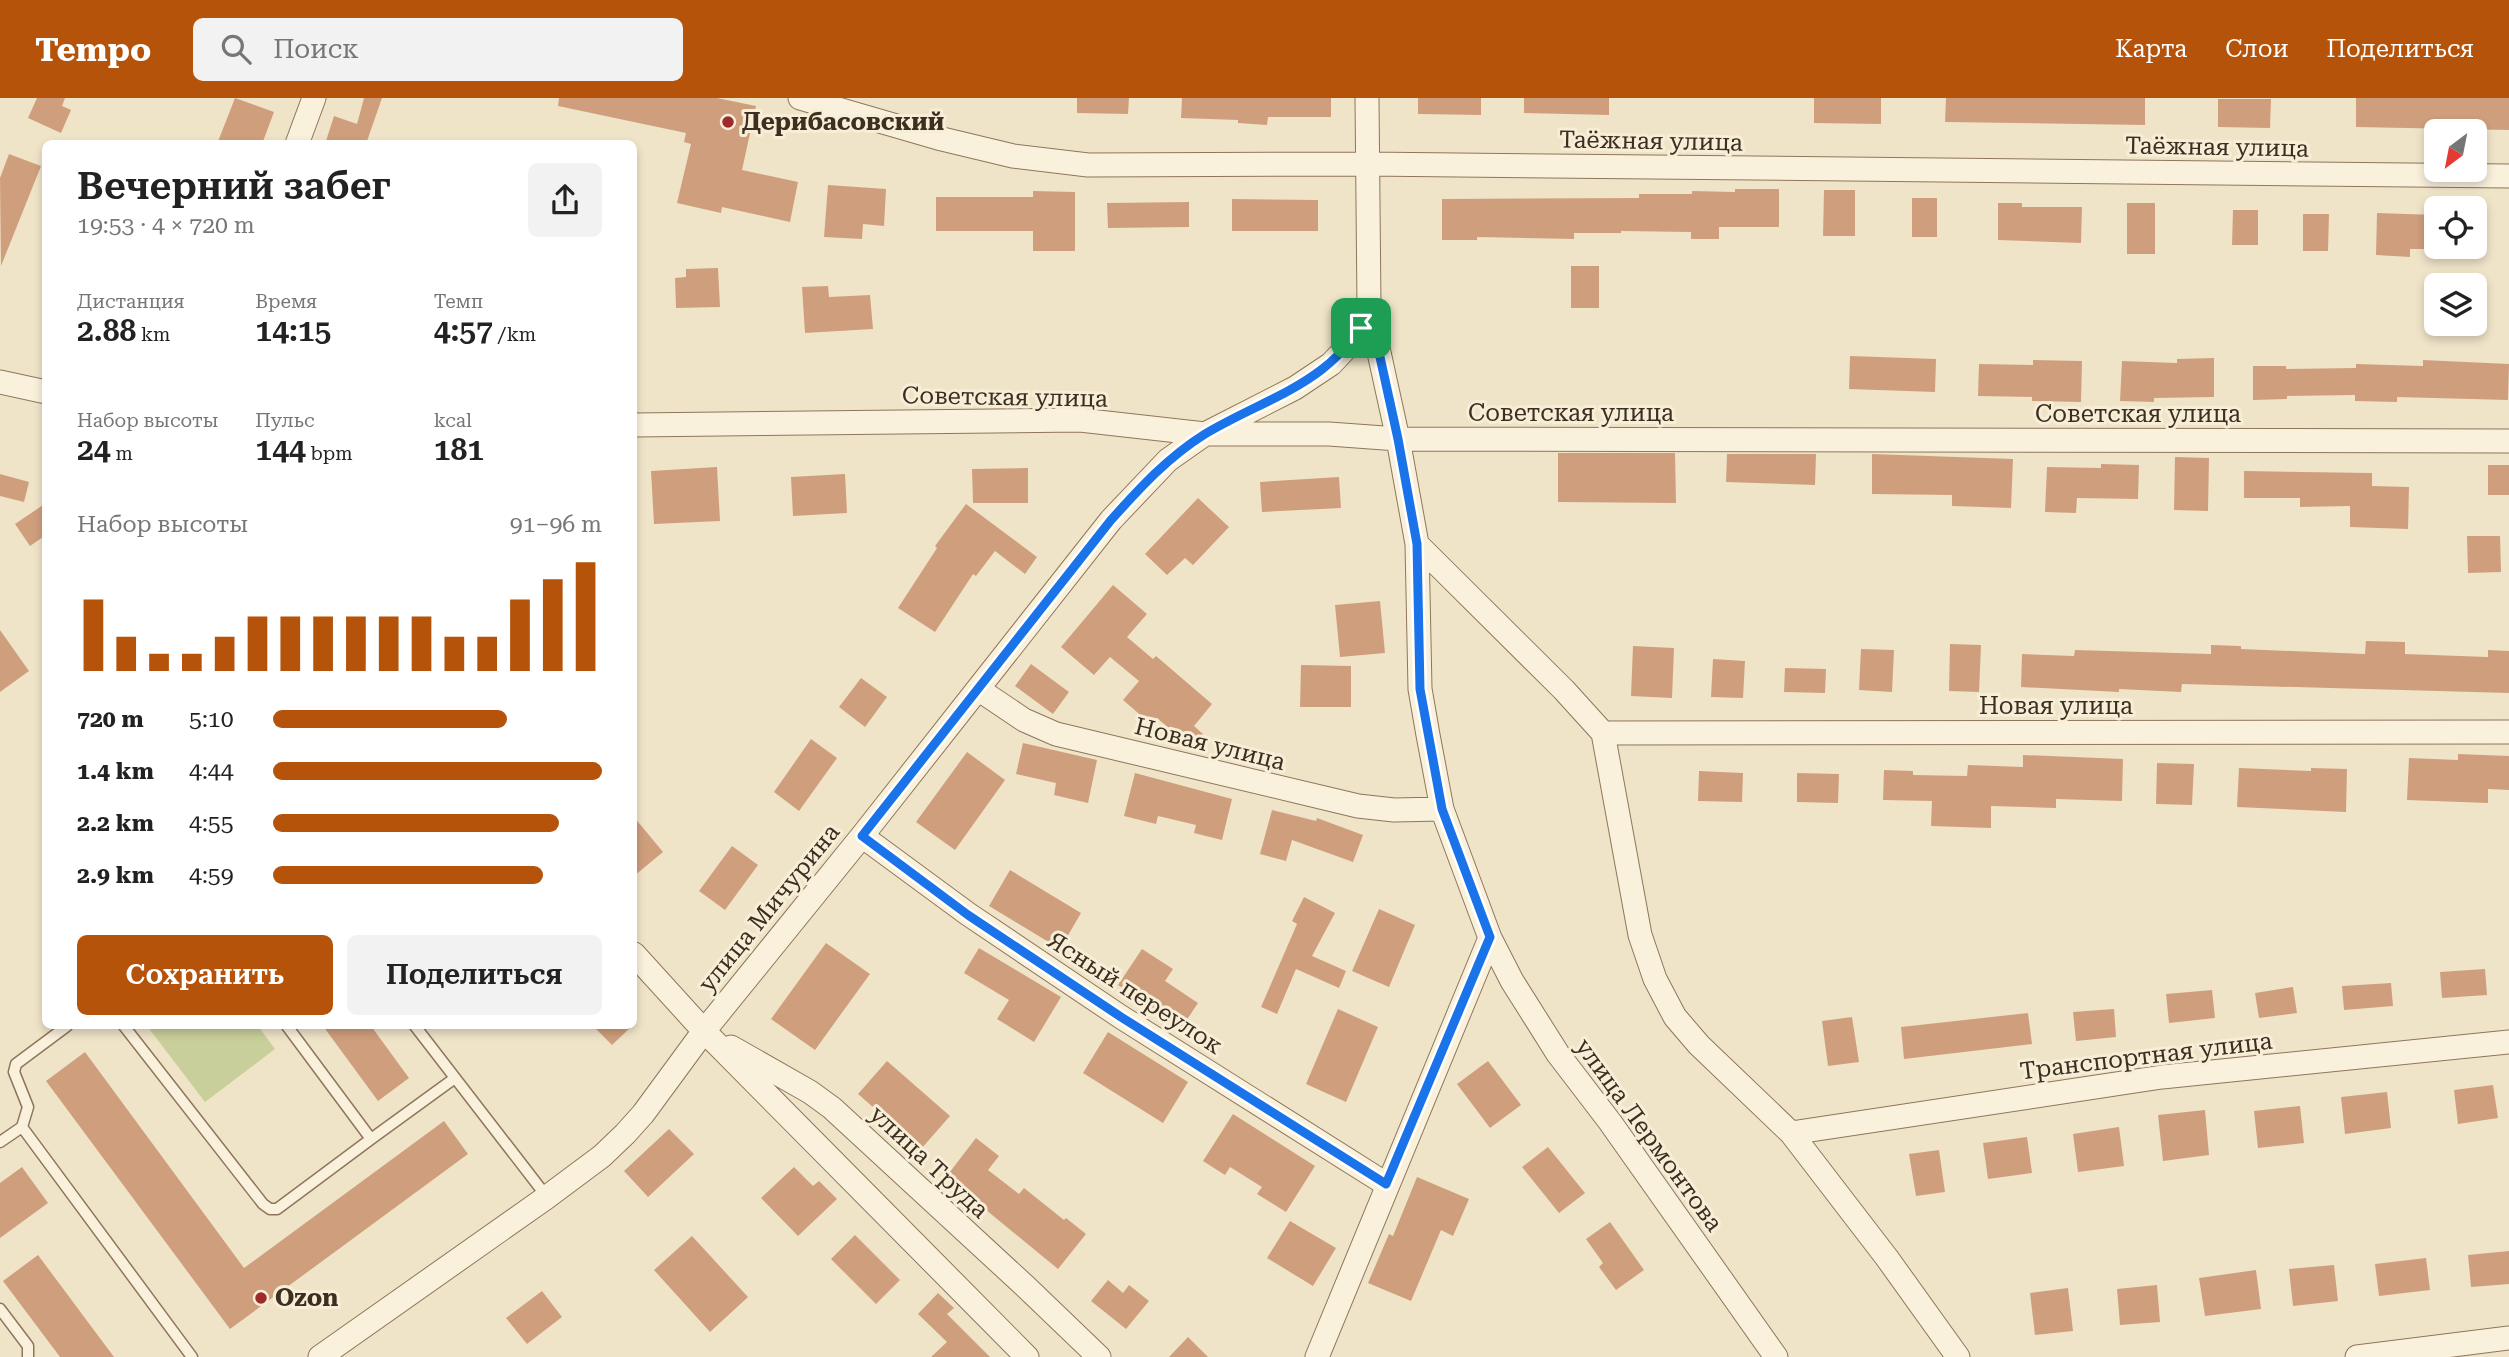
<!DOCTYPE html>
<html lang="ru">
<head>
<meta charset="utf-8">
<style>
  body { margin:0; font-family:"Roboto Serif",serif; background:#f2f2f2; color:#222; height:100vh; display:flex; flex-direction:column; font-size:26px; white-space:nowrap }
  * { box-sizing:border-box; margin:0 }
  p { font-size:23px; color:#767676 }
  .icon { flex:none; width:38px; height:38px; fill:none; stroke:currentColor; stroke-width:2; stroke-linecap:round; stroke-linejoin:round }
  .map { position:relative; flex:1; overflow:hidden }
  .sheet { position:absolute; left:42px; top:42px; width:595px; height:889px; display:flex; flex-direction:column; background:#fff; border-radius:10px; box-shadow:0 4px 10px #0003 }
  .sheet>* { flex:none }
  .needle { width:46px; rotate:212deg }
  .controls { position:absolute; left:2424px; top:21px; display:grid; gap:14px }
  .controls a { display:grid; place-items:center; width:63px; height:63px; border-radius:10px; background:#fff; box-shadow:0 4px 10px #0003; font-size:35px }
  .pin { position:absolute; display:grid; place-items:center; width:60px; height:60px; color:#fff; margin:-30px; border-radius:14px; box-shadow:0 4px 10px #0006 }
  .round { display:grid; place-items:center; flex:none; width:74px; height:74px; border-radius:10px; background:#f2f2f2 }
  .headline { display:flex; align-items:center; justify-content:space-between; height:119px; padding:0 35px }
  h1 { font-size:38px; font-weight:600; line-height:52px }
  .stats { display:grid; grid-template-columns:repeat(3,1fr); gap:10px; height:119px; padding:7px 35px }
  .stats div { display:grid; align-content:center }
  .stats b { font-size:30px; font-weight:600 }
  .stats small { font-size:19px; font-weight:400 }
  .stats p { font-size:19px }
  .chart { height:196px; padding:14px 35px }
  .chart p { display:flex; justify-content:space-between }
  .chart svg { width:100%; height:126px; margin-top:7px; stroke:#b45309; stroke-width:6 }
  .cta { display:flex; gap:14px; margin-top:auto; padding:14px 35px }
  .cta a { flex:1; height:80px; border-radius:10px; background:#b45309; color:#fff; font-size:28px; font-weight:600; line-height:80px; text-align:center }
  .cta a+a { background:#f2f2f2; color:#222 }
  ul { padding:0 35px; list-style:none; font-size:23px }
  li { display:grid; grid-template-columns:112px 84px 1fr; align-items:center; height:52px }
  li i { height:18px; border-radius:9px; background:#b45309 }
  header { display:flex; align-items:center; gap:42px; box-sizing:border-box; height:98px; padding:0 35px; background:#b45309; color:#fff }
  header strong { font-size:33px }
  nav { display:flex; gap:38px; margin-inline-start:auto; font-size:24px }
  .search { width:490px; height:63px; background:#f2f2f2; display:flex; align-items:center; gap:18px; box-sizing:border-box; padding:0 24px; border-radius:10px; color:#767676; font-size:26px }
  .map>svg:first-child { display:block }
</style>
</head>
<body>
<header>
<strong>Tempo</strong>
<div class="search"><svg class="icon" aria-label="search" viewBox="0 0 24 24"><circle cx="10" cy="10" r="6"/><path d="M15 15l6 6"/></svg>Поиск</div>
<nav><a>Карта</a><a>Слои</a><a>Поделиться</a></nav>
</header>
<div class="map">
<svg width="2509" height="1259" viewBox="0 0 2509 1259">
  <rect width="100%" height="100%" fill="#f0e4c8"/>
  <path fill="#c9cf9b" d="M147,928H258L275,951L205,1004Z"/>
  <path fill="#cf9f7d" d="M37,0H65L62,8L71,12L61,35L28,20Z
    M235,0L274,14L262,46H217Z
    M364,0H382L366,46H325L334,18L357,26Z
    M559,0H717L756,8L742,72L798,84L790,124L722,109L721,115L677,105L691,46L684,44L686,35L558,8Z
    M1077,0H1129L1128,16L1077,15Z
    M1182,0H1331V19H1268L1267,27L1238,25V22L1181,20Z
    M1418,0H1481V17L1418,16Z
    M1524,0H1609V17L1524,15Z
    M1814,0H1881V26L1814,25Z
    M1946,0H2145V27L1945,24Z
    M2356,0H2509V32L2356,29Z
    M2218,1H2271L2270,30L2218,29Z
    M9,56L41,68L1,168L0,80Z
    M828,87L886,91L884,128L863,126L862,141L824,139Z
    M1735,91H1779V129H1719V141H1691V134L1621,133V135H1574V141L1477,139V142H1442V101L1639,100V96H1692V93L1735,94Z
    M1824,92H1855V138H1823Z
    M1033,93L1075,94V153H1033V133H936V99H1033Z
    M1912,100H1937V139H1912Z
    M1232,101L1318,102V133H1232Z
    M1189,104V129L1108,130L1107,105Z
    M1998,105H2022V109H2082L2081,145L1998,142Z
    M2127,105H2155V156H2127Z
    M2233,112H2258V147H2232Z
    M2377,115L2436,117V151H2410V159L2376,157Z
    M2303,116H2329L2328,153H2303Z
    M1571,168H1599V210H1571Z
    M718,170L720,209L676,210L675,180L686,179V171Z
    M828,188L829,199L870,197L873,231L805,235L802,189Z
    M1850,258L1936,261L1935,294L1849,291Z
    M2214,260V299L2154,300V304L2120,303L2122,263L2177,265V261Z
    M2033,262L2082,263L2081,304L2032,303V299L1978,298L1979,266L2033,267Z
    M2423,262L2509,266L2508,302L2397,299V304L2355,303V297L2287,298V301L2253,302V268H2286V271L2356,270V266L2423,268Z
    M1558,355H1675L1676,405L1558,404Z
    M1727,356H1816L1815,387L1726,384Z
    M1872,356L2013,361L2011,410L1952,408V397L1872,396Z
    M2175,359L2209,360L2208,413L2174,412Z
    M2101,366L2139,367L2138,401L2077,400L2076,415L2045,414L2047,369L2101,370Z
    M2488,367H2509V397H2488Z
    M717,369L720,423L654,426L651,373Z
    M1028,370V405H973L972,371Z
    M2244,373L2372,375V388L2409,389L2408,431L2350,429V408L2300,409V400H2244Z
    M0,376L29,384L24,404L0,398Z
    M845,376L847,415L793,418L791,379Z
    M1339,379L1341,410L1262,414L1260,384Z
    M1198,400L1229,429L1193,467L1185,460L1167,477L1145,456Z
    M46,405V437L30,448L15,426Z
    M966,406L1037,459L1025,476L995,453L976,478L973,476L935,534L898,510L937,450L935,448Z
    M2467,438H2500L2501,474L2468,475Z
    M1113,487L1147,516L1127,539L1153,561L1156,558L1212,606L1194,628L1203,636L1191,649L1157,620L1152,627L1123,602L1139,583L1110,559L1094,577L1061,549Z
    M1380,503L1385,555L1340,559L1335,507Z
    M0,532L29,573L0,594Z
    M2366,543L2405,544V556L2488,559V552L2509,553V595L2182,586L2181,594L2119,591V594L2021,589L2022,556L2074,558L2075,552L2211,556V547L2241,548V551L2365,556Z
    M1950,546L1981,547L1979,594L1949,593Z
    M1633,548L1674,550L1672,600L1631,598Z
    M1861,551L1894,552L1892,594L1859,592Z
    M1713,561L1745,563L1743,600L1711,599Z
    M1031,566L1069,594L1053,616L1015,588Z
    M1301,567L1351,568V609H1300Z
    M1785,570L1826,571L1825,595L1784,594Z
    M861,580L887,599L865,629L839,609Z
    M811,641L837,660L799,713L774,694Z
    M1023,645L1097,662L1088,705L1054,697L1056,685L1016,676Z
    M967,654L1005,682L955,752L916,724Z
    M2458,656L2509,658V692L2488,691V705L2407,702L2409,660L2458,662Z
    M2023,657L2123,661L2122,703L2056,701V710L1991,708V730L1931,728L1932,703L1883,702L1884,672L1913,673V677L1967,678L1968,667L2023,669Z
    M2157,665L2194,666L2192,707L2156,706Z
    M2239,670L2311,673V670L2347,671L2346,714L2237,709Z
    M1699,673L1743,675L1742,704L1698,703Z
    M1135,675L1232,701L1222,742L1194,735L1196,727L1158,718L1156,726L1124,718Z
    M1797,675L1839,676L1838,705L1797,704Z
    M1272,712L1316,723L1317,720L1363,737L1353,764L1292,742L1286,763L1260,756Z
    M634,719L663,754L634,778Z
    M732,748L758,767L725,812L699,793Z
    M1010,772L1081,815L1060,851L989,808Z
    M1304,799L1335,815L1312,858L1346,873L1339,890L1296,871L1277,916L1261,909L1297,826L1292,823Z
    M1379,811L1415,827L1389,889L1352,873Z
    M826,845L870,876L815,952L771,921Z
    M979,850L1061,899L1034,944L997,921L1009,902L964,875Z
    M1142,851L1173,871L1165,883L1198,905L1182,929L1118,887Z
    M2485,871L2487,897L2442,900L2440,874Z
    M2391,885L2393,908L2344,912L2342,888Z
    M2293,889L2297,915L2259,920L2255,895Z
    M2212,892L2215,920L2169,925L2166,896Z
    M1338,911L1378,929L1346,1004L1306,986Z
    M2114,911L2116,939L2076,943L2073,914Z
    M2028,915L2032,946L1904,961L1901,929Z
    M1852,919L1859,964L1828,968L1822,923Z
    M323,928H371L409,980L378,1003Z
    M593,928H632L612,947Z
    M1108,934L1188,984L1163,1025L1083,975Z
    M85,954L244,1170L444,1023L468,1056L230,1231L46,983Z
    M887,963L950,1018L921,1051L858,996Z
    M1488,963L1521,1007L1490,1030L1457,986Z
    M2493,987L2498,1020L2458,1026L2454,992Z
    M2387,994L2391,1030L2345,1036L2341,999Z
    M2300,1008L2304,1045L2258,1050L2254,1013Z
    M2205,1012L2209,1057L2163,1063L2158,1017Z
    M1233,1016L1315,1068L1286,1114L1257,1096L1262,1089L1230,1069L1225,1077L1203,1063Z
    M2119,1029L2124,1068L2078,1074L2073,1036Z
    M669,1031L694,1056L648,1099L624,1073Z
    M2027,1039L2032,1075L1988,1081L1983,1045Z
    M976,1040L999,1058L988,1072L1019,1096L1024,1090L1064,1122L1066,1120L1086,1136L1058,1171L946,1079Z
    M1548,1049L1585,1095L1559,1115L1522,1069Z
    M1939,1052L1945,1094L1916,1098L1909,1056Z
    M22,1069L48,1105L0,1140V1085Z
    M794,1069L813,1088L819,1083L837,1101L798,1138L761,1100Z
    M1417,1079L1469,1101L1453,1138L1441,1132L1411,1203L1368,1185L1389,1136L1393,1138Z
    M1290,1123L1336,1150L1313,1188L1267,1160Z
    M1610,1124L1644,1172L1616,1192L1599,1169L1603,1165L1586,1141Z
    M855,1137L900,1182L876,1206L831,1161Z
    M692,1138L748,1199L710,1234L654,1172Z
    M2509,1153V1186L2471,1189L2468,1157Z
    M38,1157L114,1259H60L3,1183Z
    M2426,1160L2430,1192L2379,1198L2375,1166Z
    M2334,1167L2338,1203L2293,1208L2289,1171Z
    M2256,1172L2261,1211L2205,1218L2199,1180Z
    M1108,1182L1123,1195L1129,1187L1149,1203L1126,1231L1091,1203Z
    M2157,1187L2160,1224L2120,1227L2117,1191Z
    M2068,1190L2073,1233L2035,1237L2030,1195Z
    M542,1193L562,1219L527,1246L506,1220Z
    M938,1195L954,1210L947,1216L990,1259H931L947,1244L918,1216Z
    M1188,1239L1208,1259H1169Z"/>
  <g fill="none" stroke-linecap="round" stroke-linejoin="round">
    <defs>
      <path id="service" d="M124,928L263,1106L270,1111H277L371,1041L287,928
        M415,928L547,1099
        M22,1029L28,1009L14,974L16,966L67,928
        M371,1041L455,980
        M0,1044L22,1029L192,1259
        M0,1211L28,1248V1259"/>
      <path id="minor" d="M800,0L938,40L1013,58L1088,67L1367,66L2509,78
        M1367,0L1369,209L1398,341L1417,446L1564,592L1603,635L1640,837L1655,881L1675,919L1699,947L1791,1035L1887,1160L1958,1259
        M297,46L314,0
        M0,284L46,294
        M634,327L1080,322L1205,336H1329L1398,341L2509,343
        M1417,446L1420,591L1428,637L1442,711L1490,840L1512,883L1558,956L1610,1024L1776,1259
        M978,591L1024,622L1056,636L1358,708L1394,712L1442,711
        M1603,635L2509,634
        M862,738L968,816L1121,919L1386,1086
        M634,856L704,933L1027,1259
        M731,949L810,994L832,1010L1025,1188L1099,1259
        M1791,1035L2162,979L2509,944
        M320,1259L547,1099L602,1058L625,1036L643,1016L704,933L862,738L1111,422L1168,362L1205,336L1295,290L1331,266L1348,248L1361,230L1369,209
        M1317,1259L1490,840
        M2357,1259L2509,1240"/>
    </defs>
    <use href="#service" stroke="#8d765c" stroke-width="13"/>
    <use href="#minor" stroke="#8d765c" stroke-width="25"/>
    <use href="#service" stroke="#faf1dc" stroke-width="10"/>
    <use href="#minor" stroke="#faf1dc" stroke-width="23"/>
  </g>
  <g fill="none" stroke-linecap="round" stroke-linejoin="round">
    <defs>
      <path id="route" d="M1369,209L1398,341L1417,446L1420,591L1442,711L1490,839L1386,1086L1121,919L968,817L862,738L1111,422C1140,390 1168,359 1205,336C1268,298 1340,284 1369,209Z"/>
    </defs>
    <use href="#route" stroke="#fff" stroke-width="14"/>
    <use href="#route" stroke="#1a73e8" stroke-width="9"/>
  </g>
  <g fill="#9e2a2b" stroke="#f7eed8" stroke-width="2.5">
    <circle cx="728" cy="24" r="7"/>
    <circle cx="261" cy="1200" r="7"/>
  </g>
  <g text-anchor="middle" stroke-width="6" stroke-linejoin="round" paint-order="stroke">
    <g font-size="24" font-weight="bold" fill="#3d2e20" stroke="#f7eed8" text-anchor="start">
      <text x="742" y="32">Дерибасовский</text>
      <text x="275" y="1208">Ozon</text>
    </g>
    <g font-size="24" fill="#3d2e20" stroke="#f7eed8">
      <text transform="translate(1651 43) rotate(1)" y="8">Таёжная улица</text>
      <text transform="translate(2217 49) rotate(1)" y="8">Таёжная улица</text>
      <text transform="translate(1005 299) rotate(1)" y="8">Советская улица</text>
      <text x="1571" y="323">Советская улица</text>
      <text x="2138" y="324">Советская улица</text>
      <text x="2056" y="616">Новая улица</text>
      <text transform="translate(1210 646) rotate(14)" y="8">Новая улица</text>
      <text transform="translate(769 810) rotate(-51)" y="8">улица Мичурина</text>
      <text transform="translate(1135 895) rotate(33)" y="8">Ясный переулок</text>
      <text transform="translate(2146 958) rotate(-7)" y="8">Транспортная улица</text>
      <text transform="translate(1649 1037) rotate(54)" y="8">улица Лермонтова</text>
      <text transform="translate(929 1064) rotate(43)" y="8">улица Труда</text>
    </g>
  </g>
</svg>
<div class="controls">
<a><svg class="needle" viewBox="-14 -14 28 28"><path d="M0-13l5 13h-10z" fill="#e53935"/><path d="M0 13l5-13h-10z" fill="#767676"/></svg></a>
<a><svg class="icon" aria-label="locate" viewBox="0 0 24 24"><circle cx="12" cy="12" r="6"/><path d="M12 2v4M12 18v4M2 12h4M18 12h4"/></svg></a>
<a><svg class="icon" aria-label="layers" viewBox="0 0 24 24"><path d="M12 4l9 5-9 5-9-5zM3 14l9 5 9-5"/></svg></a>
</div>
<div class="pin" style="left:1361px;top:230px;background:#1e9e55"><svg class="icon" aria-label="arrive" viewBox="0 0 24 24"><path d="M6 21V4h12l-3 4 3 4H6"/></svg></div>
<section class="sheet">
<div class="headline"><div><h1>Вечерний забег</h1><p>19:53 · 4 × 720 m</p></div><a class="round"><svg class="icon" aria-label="share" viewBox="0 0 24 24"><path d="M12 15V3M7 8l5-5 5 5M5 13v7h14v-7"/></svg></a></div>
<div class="stats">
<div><p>Дистанция</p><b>2.88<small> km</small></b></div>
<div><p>Время</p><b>14:15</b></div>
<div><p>Темп</p><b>4:57<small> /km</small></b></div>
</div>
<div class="stats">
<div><p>Набор высоты</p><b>24<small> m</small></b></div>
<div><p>Пульс</p><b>144<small> bpm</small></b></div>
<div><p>kcal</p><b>181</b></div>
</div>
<div class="chart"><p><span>Набор высоты</span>91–96 m</p>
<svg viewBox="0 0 160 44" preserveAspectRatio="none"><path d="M5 44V19M15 44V32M25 44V38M35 44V38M45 44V32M55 44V25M65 44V25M75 44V25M85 44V25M95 44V25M105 44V25M115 44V32M125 44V32M135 44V19M145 44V12M155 44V6"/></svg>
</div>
<ul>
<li><b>720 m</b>5:10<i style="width:71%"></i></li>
<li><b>1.4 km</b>4:44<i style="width:100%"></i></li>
<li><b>2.2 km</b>4:55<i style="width:87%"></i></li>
<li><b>2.9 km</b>4:59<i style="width:82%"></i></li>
</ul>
<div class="cta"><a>Сохранить</a><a>Поделиться</a></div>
</section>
</div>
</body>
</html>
